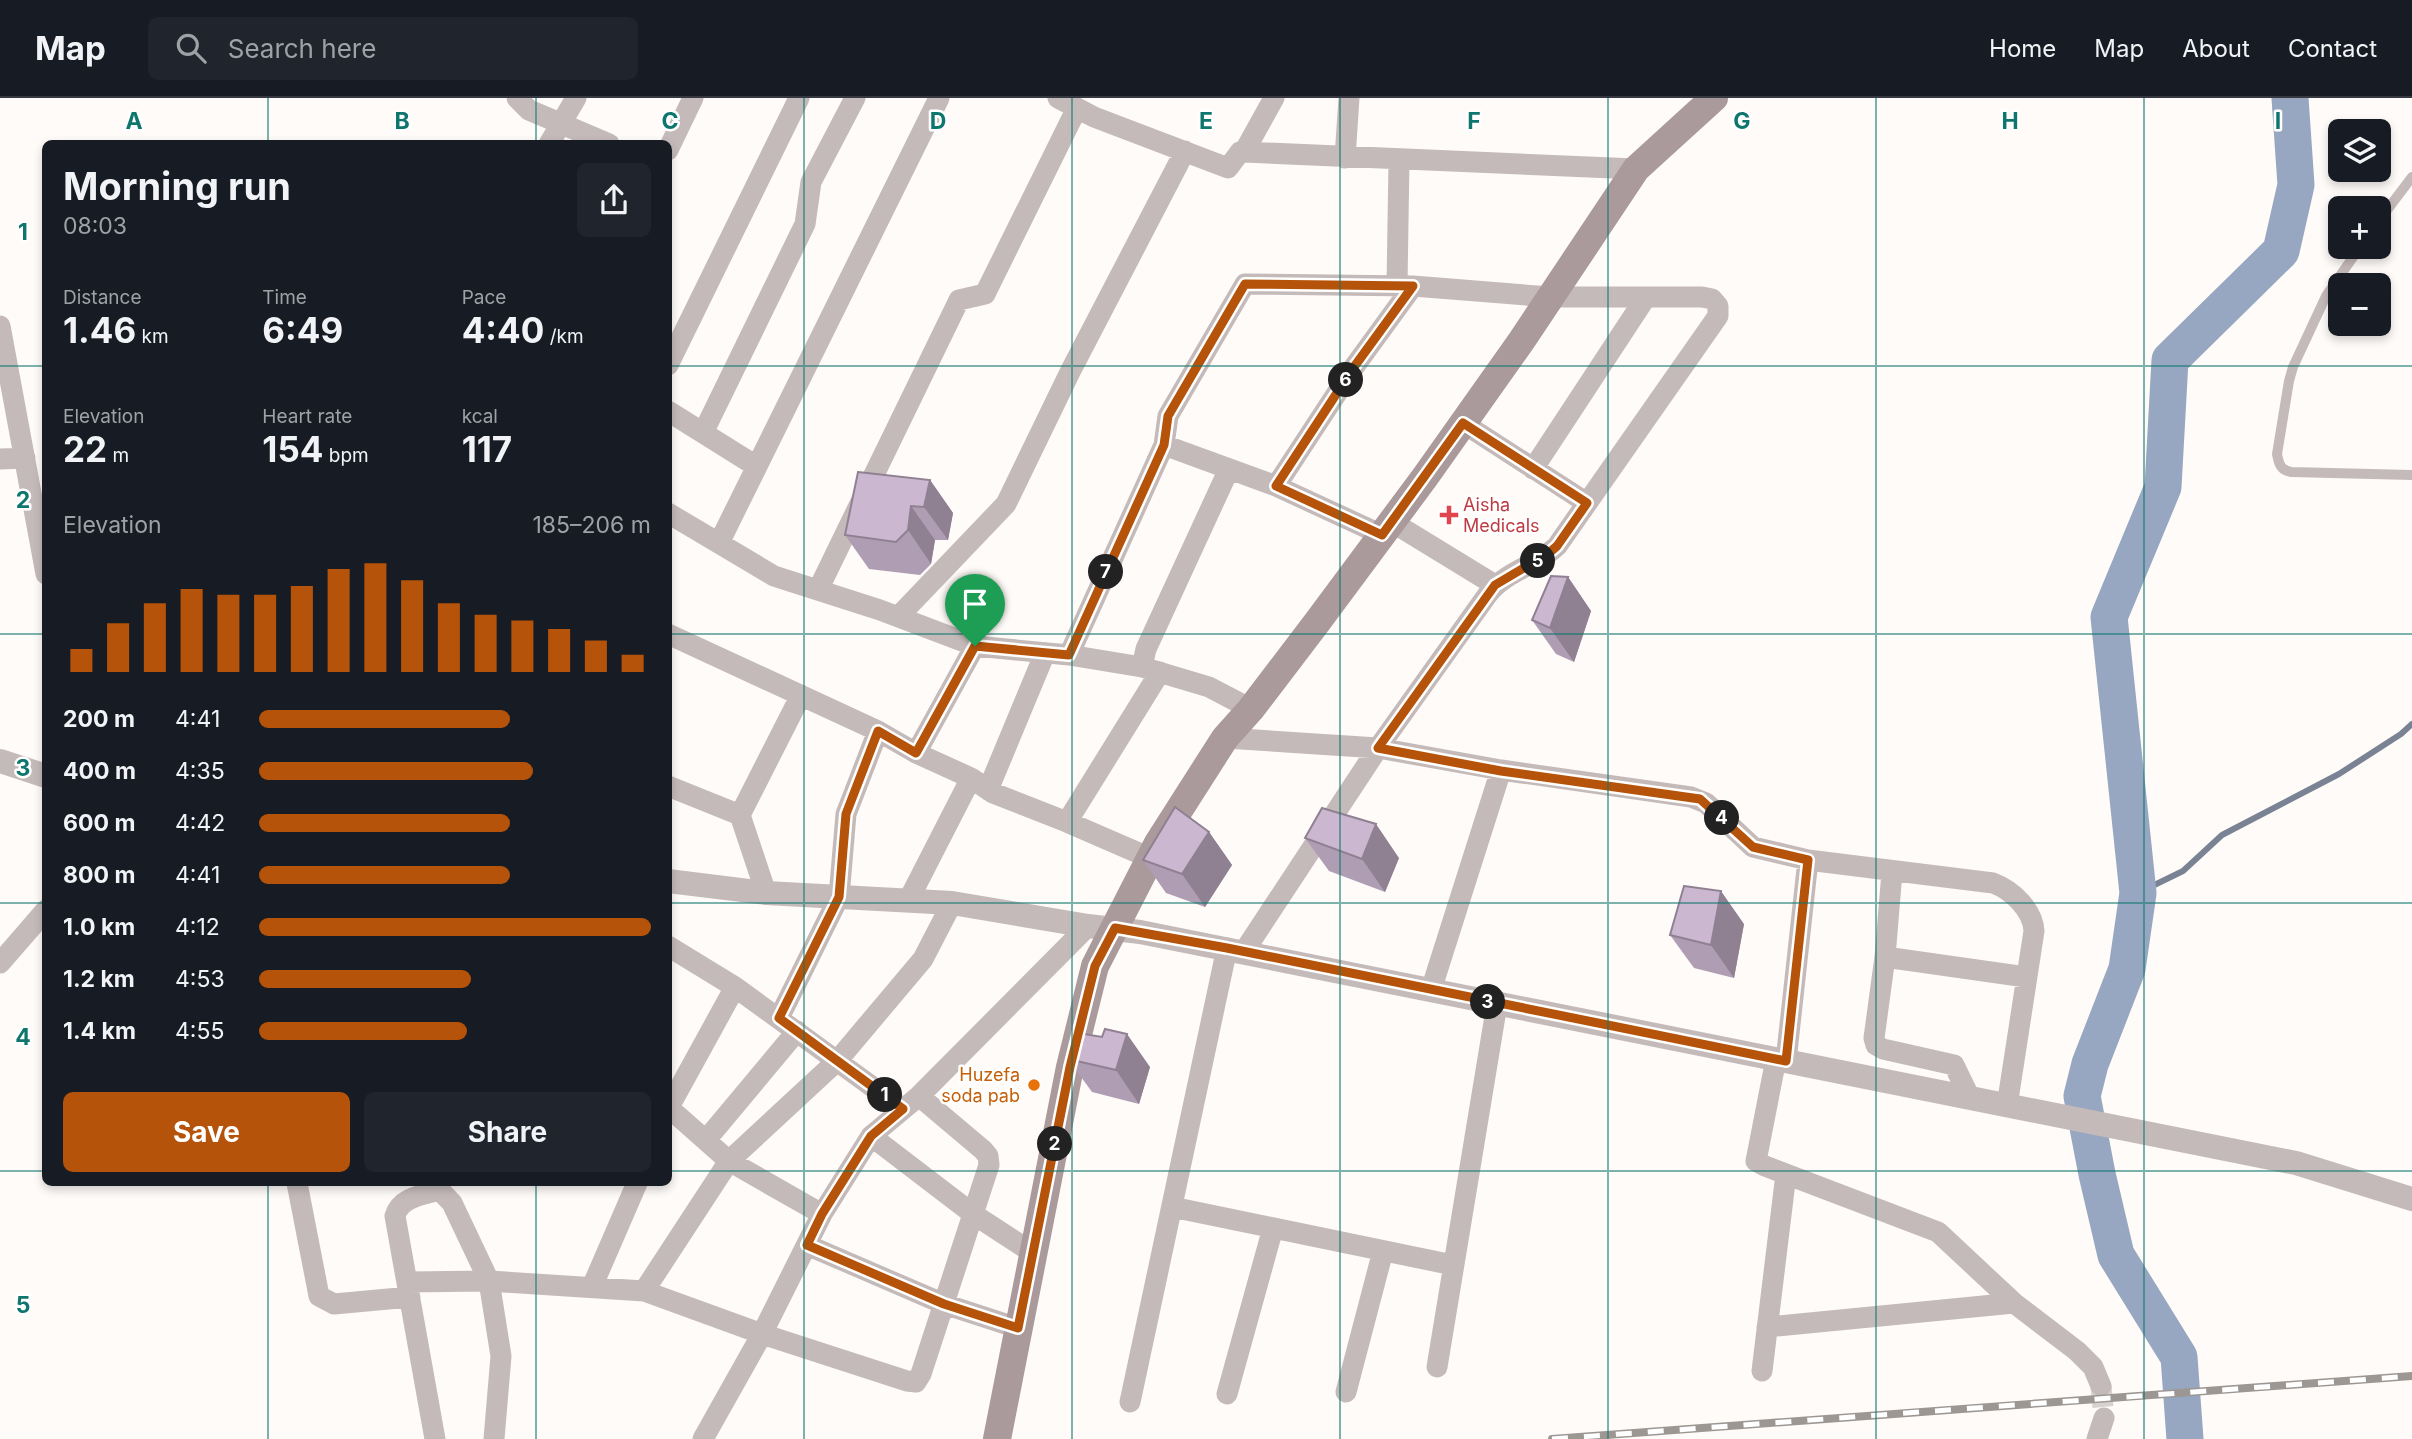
<!DOCTYPE html>
<html lang="en">
<head>
<meta charset="utf-8">
<style>
  body { margin:0; font-family:Inter,sans-serif; background:#20242c; color:#f1f3f6; height:100vh; display:flex; flex-direction:column; font-size:26px; white-space:nowrap }
  * { box-sizing:border-box; margin:0 }
  p { font-size:23px; color:#9ea1a6 }
  .icon { flex:none; width:38px; height:38px; fill:none; stroke:currentColor; stroke-width:2; stroke-linecap:round; stroke-linejoin:round }
  .map { position:relative; flex:1; overflow:hidden }
  .sheet { position:absolute; left:42px; top:42px; width:630px; height:1046px; display:flex; flex-direction:column; background:#171b24; border-radius:10px; box-shadow:0 4px 10px #0003 }
  .sheet>* { flex:none }
  .buttons { position:absolute; left:2328px; top:21px; display:grid; gap:14px }
  .buttons a { display:grid; place-items:center; width:63px; height:63px; border-radius:10px; background:#171b24; box-shadow:0 4px 10px #0003; font-size:35px }
  .pin { position:absolute; display:grid; place-items:center; width:60px; height:60px; color:#fff; margin:-72px -30px; border-radius:50% 50% 50% 0; rotate:-45deg; box-shadow:0 0 7px #0007 }
  .pin .icon { rotate:45deg }
  .km { position:absolute; width:35px; height:35px; margin:-18px; border-radius:50%; background:#222; color:#fff; font-size:19px; line-height:35px; text-align:center }
  .round { display:grid; place-items:center; flex:none; width:74px; height:74px; border-radius:10px; background:#20242c }
  .headline { display:flex; align-items:center; justify-content:space-between; height:119px; padding:0 21px }
  h1 { font-size:38px; font-weight:700; line-height:52px }
  .stats { display:grid; grid-template-columns:repeat(3,1fr); gap:10px; height:119px; padding:7px 21px }
  .stats div { display:grid; align-content:center }
  .stats b { font-size:35px; font-weight:700 }
  .stats small { font-size:19px; font-weight:400 }
  .stats p { font-size:19px }
  .chart { height:196px; padding:14px 21px }
  .chart p { display:flex; justify-content:space-between }
  .chart svg { width:100%; height:126px; margin-top:7px; stroke:#b45309; stroke-width:6 }
  .action { display:flex; gap:14px; margin-top:auto; padding:14px 21px }
  .action a { flex:1; height:80px; border-radius:10px; background:#b45309; color:#fff; font-size:28px; font-weight:700; line-height:80px; text-align:center }
  .action a+a { background:#20242c; color:#f1f3f6 }
  ul { padding:0 21px; list-style:none; font-size:23px }
  li { display:grid; grid-template-columns:112px 84px 1fr; align-items:center; height:52px }
  li i { height:18px; border-radius:9px; background:#b45309 }
  header { display:flex; align-items:center; gap:42px; box-sizing:border-box; height:98px; padding:0 35px; background:#171b24; border-bottom:2px solid #363941 }
  header strong { font-size:33px }
  nav { display:flex; gap:38px; margin-inline-start:auto; font-size:24px }
  .search { width:490px; height:63px; background:#20242c; display:flex; align-items:center; gap:18px; box-sizing:border-box; padding:0 24px; border-radius:10px; color:#9ea1a6; font-size:26px }
  .map>svg:first-child { display:block }
</style>
</head>
<body>
<header>
<strong>Map</strong>
<div class="search"><svg class="icon" aria-label="search" viewBox="0 0 24 24"><circle cx="10" cy="10" r="6"/><path d="M15 15l6 6"/></svg>Search here</div>
<nav><a>Home</a><a>Map</a><a>About</a><a>Contact</a></nav>
</header>
<div class="map">
<svg width="2412" height="1341" viewBox="0 0 2412 1341">
  <rect width="100%" height="100%" fill="#fffbf8"/>
  <g fill="none" stroke-linecap="round" stroke-linejoin="round">
    <path stroke="#7a8394" stroke-width="6" d="M2138,795L2183,773L2222,737L2339,676L2401,636L2412,626"/>
    <path stroke="#97a7c1" stroke-width="37" d="M2185,1341L2179,1259L2116,1157L2097,1076L2082,998L2090,966L2127,871L2138,795L2109,519L2163,389L2170,262L2281,153L2296,87L2290,0"/>
    <path stroke="#d7d2cf" stroke-width="21" stroke-dasharray="21 10" stroke-linecap="butt" d="M2101,1288L2104,1320"/>
    <path stroke="#c5baba" stroke-width="10" d="M2378,124L2412,79
      M2360,149L2326,198L2293,269L2289,283L2277,356C2279,367 2281,372 2291,374L2412,377"/>
    <path stroke="#c5baba" stroke-width="21" d="M517,0L529,12L609,46
      M1058,0L1094,19L1228,70L1240,54H1244
      M1274,0L1244,54L1636,71
      M549,46L576,0
      M668,52L693,0
      M1345,60L1349,0
      M1397,188L1399,62
      M0,228L46,476
      M668,267L799,0
      M668,313L756,368
      M1463,325L1587,405
      M703,335L805,126L811,84L855,0
      M0,361L25,360
      M1229,371L1146,551L1142,569L1209,589L1251,611
      M1533,371L1646,199
      M1276,388L1354,269L1413,188
      M668,415L774,478L880,512L975,548L1069,557
      M1392,424L1495,487
      M719,445L939,0
      M818,492L959,202L985,196L1077,10
      M898,519L1006,406L1070,274L1185,53
      M668,536L878,633L916,655L971,680L993,695L1067,724L1150,760
      M1142,569L1069,557L1164,347
      M1225,640L1378,650L1501,672L1691,699L1706,705L1753,749L1808,762L1993,785C2012,792 2033,812 2034,833L2007,1008
      M916,655L975,548
      M668,688L740,717
      M988,692L1045,555
      M1067,724L1160,574
      M1892,774L1885,859L1874,940L1876,947L1883,951L1954,967L1970,1000
      M766,795L740,717L801,597
      M908,803L971,680
      M668,848L735,889L903,1011
      M1243,855L1378,650L1488,496C1506,473 1536,468 1557,448L1718,218V208L1712,201L1702,199H1550L1413,188L1245,186L1168,318L1164,347L1276,388L1382,437
      M1885,859L2026,879
      M0,865L46,812
      M1431,892L1501,672
      M779,920L839,799L846,716L878,633
      M1776,961L1756,1063L1765,1068L1938,1134L2014,1205L2077,1253L2093,1269L2101,1288
      M1786,963L1808,762
      M668,1009L729,1063L822,1116
      M668,1011L735,889
      M871,1038L973,1116L1033,1155
      M706,1042L797,933
      M297,1085L319,1198L334,1206L410,1199
      M433,1085L452,1105L489,1183L501,1258L494,1341
      M1172,1109L1453,1167
      M807,1147L944,1206L1018,1230
      M407,1184L489,1183L644,1193L762,1236L822,1116L871,1038L919,998L1088,828
      M592,1189L637,1085
      M644,1193L729,1063L838,962L923,861L952,805
      M1767,1229L2014,1205
      M1437,1269L1497,906
      M1762,1273L1786,1076
      M1346,1294L1383,1153
      M1227,1296L1273,1130
      M1130,1304L1227,850
      M435,1341L395,1118C400,1099 423,1097 440,1092
      M703,1341L762,1236L907,1283L916,1284L921,1276L989,1067L988,1058L983,1052L919,998
      M2097,1341L2104,1320"/>
    <path stroke="#c5baba" stroke-width="24" d="M0,663L46,678
      M668,783L766,795L952,805L1088,828L1140,834L2296,1065L2412,1101"/>
    <path stroke="#aa9a9b" stroke-width="28" d="M997,1341L1070,969L1095,868L1158,745L1225,640L1251,611L1318,523L1425,379L1522,242L1636,71L1714,0"/>
    <defs>
      <path id="rail" d="M1552,1341L2412,1278"/>
    </defs>
    <use href="#rail" stroke="#9c9793" stroke-width="8"/>
    <use href="#rail" stroke="#fff" stroke-width="5" stroke-dasharray="16" stroke-linecap="butt"/>
  </g>
  <path fill="#af9db4" d="M930,382L953,415L948,442H935L931,466L920,477L869,471L845,437Z
    M1568,479L1591,513L1574,564L1556,556L1532,522Z
    M1209,734L1232,767L1205,809L1166,795L1143,762Z
    M1305,740L1399,760L1385,794L1329,773Z
    M1744,826L1734,880L1694,870L1670,837Z
    M1068,961L1150,969L1139,1006L1092,994Z"/>
  <path fill="#8f8092" d="M930,382L953,415L948,442L924,409Z
    M911,408L935,442L931,466L908,432Z
    M1568,479L1591,513L1574,564L1550,530Z
    M1376,726L1399,760L1385,794L1362,761Z
    M1209,734L1232,767L1205,809L1182,776Z
    M1721,793L1744,826L1734,880L1711,847Z
    M1127,936L1150,969L1139,1006L1116,972Z"/>
  <path fill="#ccb7d1" stroke="#8f8092" stroke-width="2" d="M858,374L930,382L924,409L911,408L908,432L896,444L845,437Z
    M1551,478L1568,479L1550,530L1532,522Z
    M1175,709L1209,734L1182,776L1143,762Z
    M1322,710L1376,726L1362,761L1305,740Z
    M1684,788L1721,793L1711,847L1670,837Z
    M1105,931L1127,936L1116,972L1068,961L1078,935L1102,939Z"/>
  <g fill="none" stroke-linecap="round" stroke-linejoin="round">
    <defs>
      <path id="route" d="M1245,186L1413,188L1354,269L1276,388L1382,437L1463,325L1587,405L1557,448L1549,455L1495,487L1378,650L1501,673L1700,701L1753,749L1808,762L1786,963L1227,850L1115,830L1095,868L1070,969L1018,1230L944,1206L807,1147L822,1116L871,1038L903,1011L779,920L839,799L846,716L878,633L916,655L975,548L1069,557L1164,347L1168,318Z"/>
    </defs>
    <use href="#route" stroke="#fff" stroke-width="14"/>
    <use href="#route" stroke="#b45309" stroke-width="9"/>
  </g>
  <path fill="none" stroke="#0f766e" stroke-width="2" stroke-opacity="0.55" d="M268,0V46M536,0V46M804,0V1341M1072,0V1341M1340,0V1341M1608,0V1341M1876,0V1341M2144,0V1341M0,268H46M668,268H2412M0,536H46M668,536H2412M0,805H46M668,805H2412M0,1073H46M668,1073H2412M268,1085V1341M536,1085V1341"/>
  <path fill="#e0444e" stroke="#fff" stroke-width="2.5" d="M1445.5 406.5h7v7h7v7h-7v7h-7v-7h-7v-7h7z"/>
  <circle fill="#e8710a" stroke="#fff" stroke-width="2.5" cx="1034" cy="987" r="7"/>
  <g text-anchor="middle" stroke-width="5" stroke-linejoin="round" paint-order="stroke">
    <g font-size="18" fill="#be3a42" stroke="#fff" text-anchor="start">
      <text x="1463" y="413">Aisha<tspan x="1463" dy="21">Medicals</tspan></text>
    </g>
    <g font-size="18" fill="#c56008" stroke="#fff" text-anchor="end">
      <text x="1020" y="983">Huzefa<tspan x="1020" dy="21">soda pab</tspan></text>
    </g>
  </g>
  <g font-size="23" text-anchor="middle" font-weight="bold" fill="#0f766e" stroke="#fff" stroke-width="5" stroke-linejoin="round" paint-order="stroke">
    <text x="134" y="31">A</text>
    <text x="402" y="31">B</text>
    <text x="670" y="31">C</text>
    <text x="938" y="31">D</text>
    <text x="1206" y="31">E</text>
    <text x="1474" y="31">F</text>
    <text x="1742" y="31">G</text>
    <text x="2010" y="31">H</text>
    <text x="2278" y="31">I</text>
    <text x="23" y="142">1</text>
    <text x="23" y="410">2</text>
    <text x="23" y="678">3</text>
    <text x="23" y="947">4</text>
    <text x="23" y="1215">5</text>
  </g>
</svg>
<div class="buttons">
<a><svg class="icon" aria-label="layers" viewBox="0 0 24 24"><path d="M12 4l9 5-9 5-9-5zM3 14l9 5 9-5"/></svg></a>
<a>+</a>
<a>−</a>
</div>
<div class="pin" style="left:975px;top:548px;background:#1e9e55"><svg class="icon" aria-label="arrive" viewBox="0 0 24 24"><path d="M6 21V4h12l-3 4 3 4H6"/></svg></div>
<b class="km" style="left:885px;top:997px">1</b>
<b class="km" style="left:1055px;top:1046px">2</b>
<b class="km" style="left:1488px;top:904px">3</b>
<b class="km" style="left:1722px;top:720px">4</b>
<b class="km" style="left:1538px;top:463px">5</b>
<b class="km" style="left:1346px;top:282px">6</b>
<b class="km" style="left:1106px;top:474px">7</b>
<section class="sheet">
<div class="headline"><div><h1>Morning run</h1><p>08:03</p></div><a class="round"><svg class="icon" aria-label="share" viewBox="0 0 24 24"><path d="M12 15V3M7 8l5-5 5 5M5 13v7h14v-7"/></svg></a></div>
<div class="stats">
<div><p>Distance</p><b>1.46<small> km</small></b></div>
<div><p>Time</p><b>6:49</b></div>
<div><p>Pace</p><b>4:40<small> /km</small></b></div>
</div>
<div class="stats">
<div><p>Elevation</p><b>22<small> m</small></b></div>
<div><p>Heart rate</p><b>154<small> bpm</small></b></div>
<div><p>kcal</p><b>117</b></div>
</div>
<div class="chart"><p><span>Elevation</span>185–206 m</p>
<svg viewBox="0 0 160 44" preserveAspectRatio="none"><path d="M5 44V36M15 44V27M25 44V20M35 44V15M45 44V17M55 44V17M65 44V14M75 44V8M85 44V6M95 44V12M105 44V20M115 44V24M125 44V26M135 44V29M145 44V33M155 44V38"/></svg>
</div>
<ul>
<li><b>200 m</b>4:41<i style="width:64%"></i></li>
<li><b>400 m</b>4:35<i style="width:70%"></i></li>
<li><b>600 m</b>4:42<i style="width:64%"></i></li>
<li><b>800 m</b>4:41<i style="width:64%"></i></li>
<li><b>1.0 km</b>4:12<i style="width:100%"></i></li>
<li><b>1.2 km</b>4:53<i style="width:54%"></i></li>
<li><b>1.4 km</b>4:55<i style="width:53%"></i></li>
</ul>
<div class="action"><a>Save</a><a>Share</a></div>
</section>
</div>
</body>
</html>
